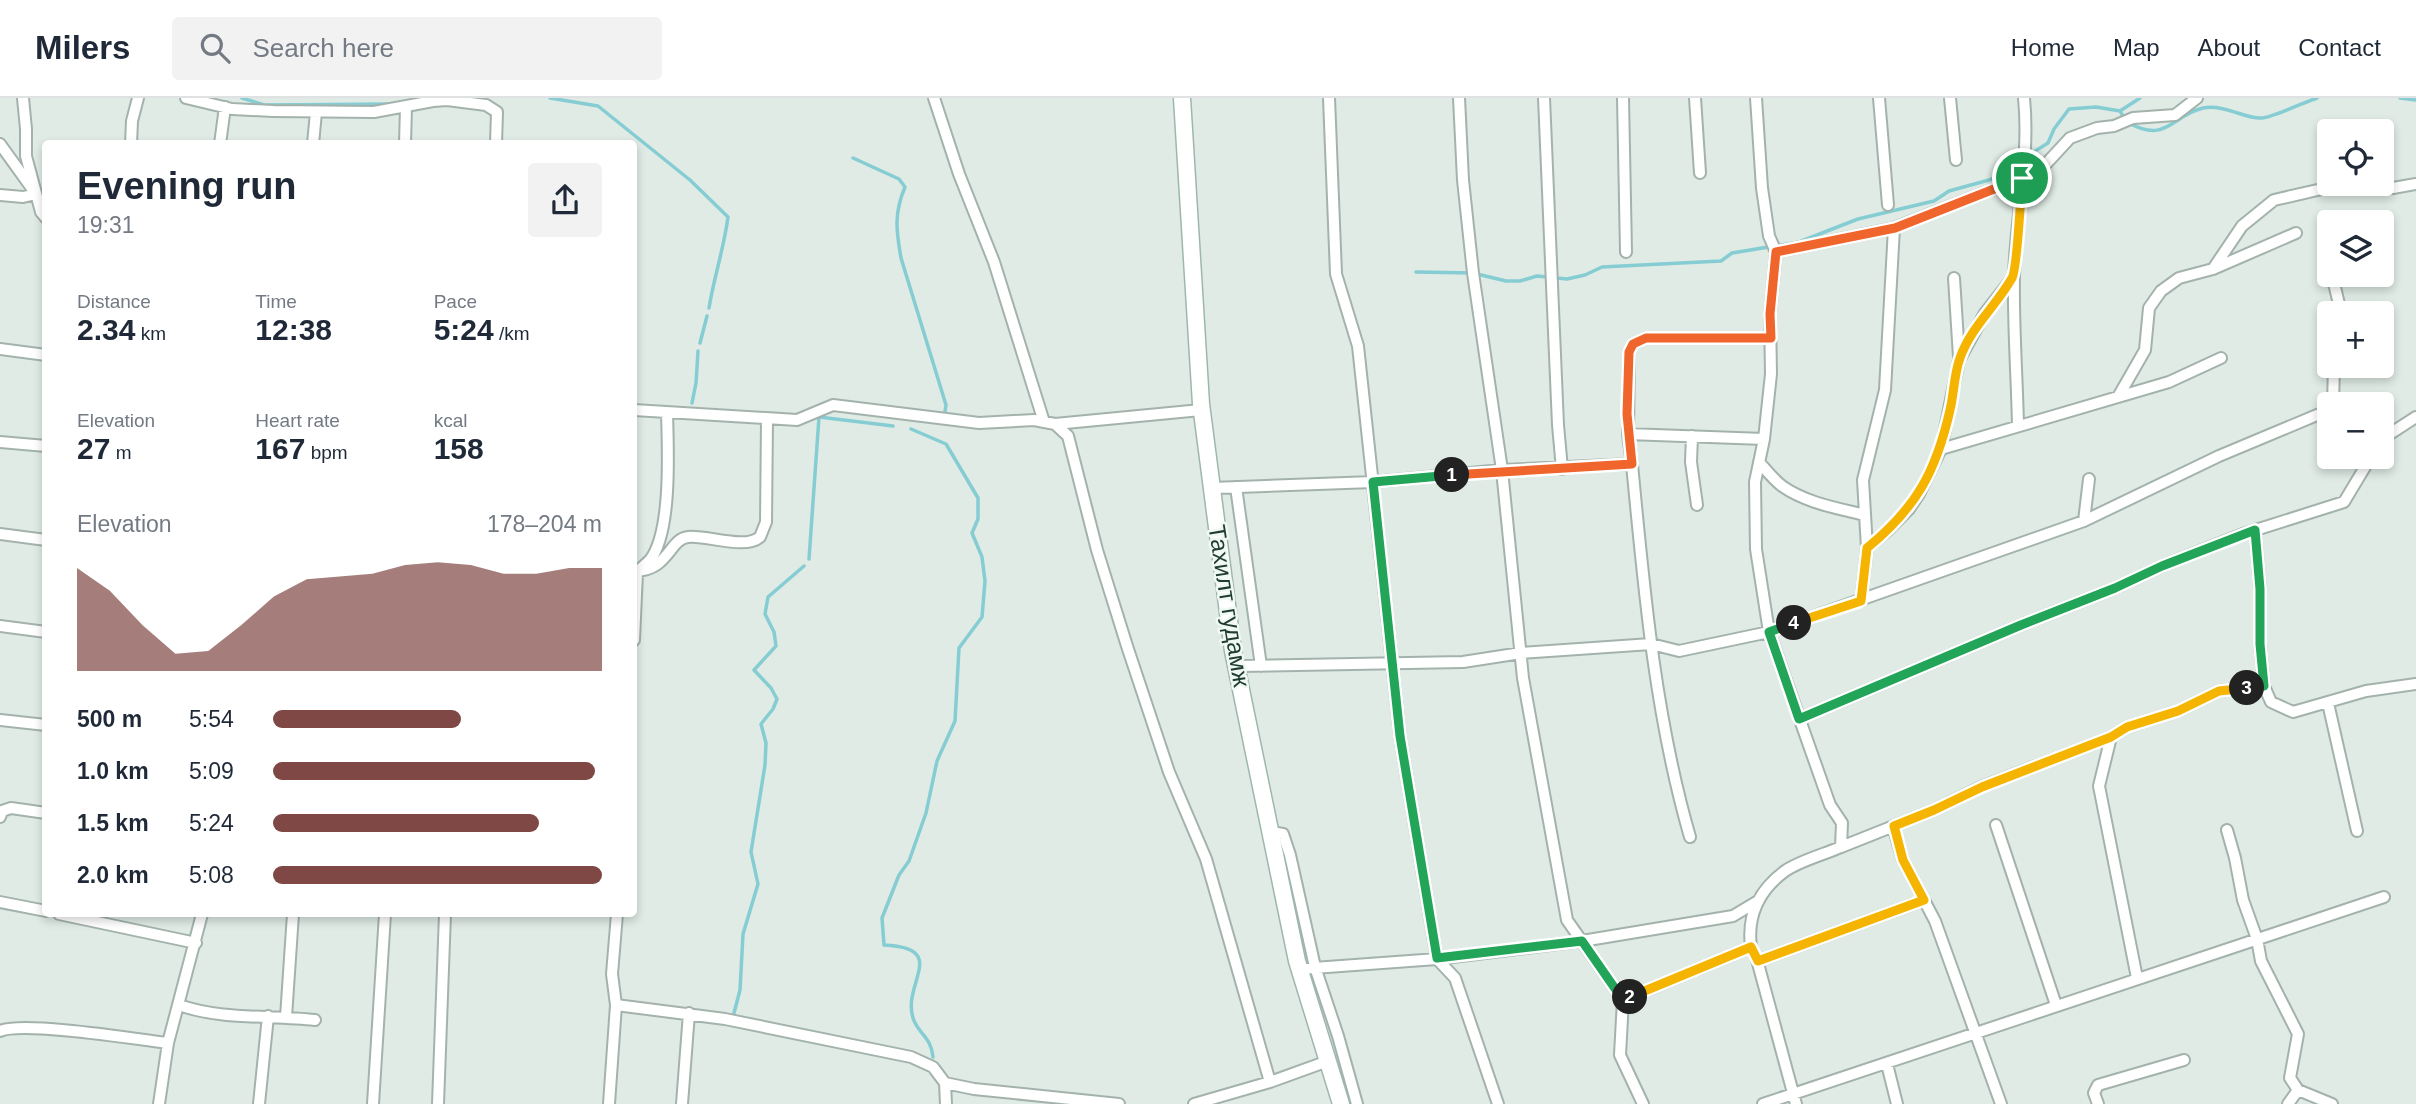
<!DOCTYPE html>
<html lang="en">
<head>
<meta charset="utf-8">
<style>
  body { margin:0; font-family:Arial,sans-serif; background:#f2f2f3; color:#1f2937; height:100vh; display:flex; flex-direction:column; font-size:26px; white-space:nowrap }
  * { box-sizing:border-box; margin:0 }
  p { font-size:23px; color:#747a83 }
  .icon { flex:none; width:38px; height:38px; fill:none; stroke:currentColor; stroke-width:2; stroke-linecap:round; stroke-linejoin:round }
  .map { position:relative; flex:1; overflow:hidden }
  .drawer { position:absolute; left:42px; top:42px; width:595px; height:777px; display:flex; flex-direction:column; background:#fff; border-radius:7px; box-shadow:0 4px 10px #0003 }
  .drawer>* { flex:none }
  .fabs { position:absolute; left:2317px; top:21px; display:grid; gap:14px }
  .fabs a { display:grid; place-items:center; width:77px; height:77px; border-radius:7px; background:#fff; box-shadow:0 4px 10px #0003; font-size:35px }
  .pin { position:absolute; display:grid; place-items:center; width:60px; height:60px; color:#fff; margin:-30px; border:4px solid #fff; border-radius:50%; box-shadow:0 2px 7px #0007 }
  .km { position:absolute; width:35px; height:35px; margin:-18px; border-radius:50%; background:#222; color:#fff; font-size:19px; line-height:35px; text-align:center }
  .round { display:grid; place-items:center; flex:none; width:74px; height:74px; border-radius:7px; background:#f2f2f3 }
  .head { display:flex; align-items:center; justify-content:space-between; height:119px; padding:0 35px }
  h1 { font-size:38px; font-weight:800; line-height:52px }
  .stats { display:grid; grid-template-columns:repeat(3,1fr); gap:10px; height:119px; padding:7px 35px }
  .stats div { display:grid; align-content:center }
  .stats b { font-size:30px; font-weight:800 }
  .stats small { font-size:19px; font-weight:400 }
  .stats p { font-size:19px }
  .chart { height:196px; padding:14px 35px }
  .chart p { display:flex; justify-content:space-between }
  .chart svg { width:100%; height:126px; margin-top:7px; fill:#804844; opacity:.7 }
  ul { padding:0 35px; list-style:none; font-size:23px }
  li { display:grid; grid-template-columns:112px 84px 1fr; align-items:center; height:52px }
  li i { height:18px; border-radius:9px; background:#804844 }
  header { display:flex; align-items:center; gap:42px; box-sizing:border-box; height:98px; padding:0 35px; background:#fff; border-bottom:2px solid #e0e1e3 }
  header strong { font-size:33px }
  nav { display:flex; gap:38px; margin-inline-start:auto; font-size:24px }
  .search { width:490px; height:63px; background:#f2f2f3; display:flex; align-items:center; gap:18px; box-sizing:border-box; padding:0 24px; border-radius:7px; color:#747a83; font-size:26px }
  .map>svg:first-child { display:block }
</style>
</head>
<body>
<header>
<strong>Milers</strong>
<div class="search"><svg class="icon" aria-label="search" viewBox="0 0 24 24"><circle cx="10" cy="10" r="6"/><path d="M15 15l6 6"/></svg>Search here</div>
<nav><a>Home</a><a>Map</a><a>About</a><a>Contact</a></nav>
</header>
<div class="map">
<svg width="2416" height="1006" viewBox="0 0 2416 1006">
  <rect width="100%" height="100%" fill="#e0ebe5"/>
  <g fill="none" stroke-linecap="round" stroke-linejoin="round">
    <path stroke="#85cdd3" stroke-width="3.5" d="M242,0L264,7L393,6
      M550,0L598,8L690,82L728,119C724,150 714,179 709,210
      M2400,0L2416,2
      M2120,13L2140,0
      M2129,25C2167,46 2172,17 2203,10C2225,6 2245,21 2261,20C2271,20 2305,4 2317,0
      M2032,55L2048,45L2054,31L2069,11L2096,9L2120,13L2124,20
      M853,60L899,81L905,89C894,115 896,132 901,160L946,307L945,314
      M1416,174L1473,175L1506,183H1520L1537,178L1567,181L1585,177L1602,169L1721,163L1732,155L1799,144L1858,121L1934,103L1949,93L1989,82L2009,74L2014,70
      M700,245L707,218
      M692,305L696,285L698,253
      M911,331L946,346L978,400V421L972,435L982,459L985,483L982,519L959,550L955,623L937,663L926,715L909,763L899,777L882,820L884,847C950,850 902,885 913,920C918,936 931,938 933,959
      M809,461L819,319L893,328
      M734,915L740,892L743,836L758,786L751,754L765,667L766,645L761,626L773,611L777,601L771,590L754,572L776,548L774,534L765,516L768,499L804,468"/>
    <defs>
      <path id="minor" d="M23,0L26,31V58L41,114L46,120
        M186,0L232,11L273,13L374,14L433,3L447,2L486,7L497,14L496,46
        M934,0L959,76L994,164L1044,324
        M1329,0L1336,176L1358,248L1400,638L1437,861L1455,880L1498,1006
        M1459,0L1463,82L1473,175L1502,372L1523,580L1567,822L1623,902L1620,957L1643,1006
        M1544,0L1558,327L1562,371
        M1623,0L1626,154
        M1695,0L1700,75
        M1756,0L1762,90L1769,138L1776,154L1770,216L1771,276L1764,341L1755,384L1756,451L1769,534L1830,707L1842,725L1841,749L1934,712L1981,689L2111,639L2127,629L2178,613L2219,593L2264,588L2260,546V491L2255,432
        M1879,0L1888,107
        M1950,0L1956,62
        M0,46L36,96L23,99L0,97
        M131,46L132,23L138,0
        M220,46L225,9
        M313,46L316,14
        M405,46L406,9
        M1776,154L1894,130L2022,80L2045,67L2070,40L2097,30L2114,28L2133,20L2175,17L2197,0
        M2213,171L2242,128L2274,102L2322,91L2393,90L2416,86
        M2332,177L2339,206L2338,215
        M1954,180L1959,259
        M0,251L46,257
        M2118,299L2145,252L2149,210L2161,193L2179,180L2213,171L2296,135
        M2333,306L2334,268
        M634,312L797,322L833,307L979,325L1034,322L1055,326L1201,312
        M1055,326L1068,338L1097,452L1127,548L1169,674L1206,761L1270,984
        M2018,328C2017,278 2013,227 2014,177C2016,117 2030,59 2024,0
        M1628,336L1629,254L1633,246L1646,240H1771
        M1692,338L1691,364L1697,407
        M2382,341L2416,319
        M0,344L46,348
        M1941,351L2169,284L2221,260
        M1759,364C1766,372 1773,381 1782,388C1806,405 1837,410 1865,417
        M1632,366C1644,492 1655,618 1690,739
        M1236,389L1261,568
        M1212,390L1373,384L1502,372L1632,366L1628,336L1764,341
        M2084,423L2089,381
        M0,436L46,442
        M1867,450L1887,433L1909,411L1919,396L1941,351L1959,262L1985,215L2014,178
        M634,473C669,473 669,441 688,439C708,437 745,452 760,439L766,424L767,322
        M1861,503L1867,450L1863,382L1885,292L1894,130
        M0,528L46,534
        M634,542L637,474C641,470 646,466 650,462C672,434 668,351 667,315
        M1237,568L1463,564L1521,555L1651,546L1679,553L1769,534L2084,423L2219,358L2329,312
        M2264,588L2271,604L2293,614L2366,593L2416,586
        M2328,605L2357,733
        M1799,621L2021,527L2115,490L2162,468L2243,436L2344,404L2371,359
        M0,622L46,627
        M2111,639L2099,688L2137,880
        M0,719L2,713L11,710L46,715
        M1996,727L2056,907
        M1893,728L1903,762L1935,823L2001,1006
        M2227,732L2235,760L2243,802L2257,841L2261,863L2298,936L2290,980L2298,992
        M1271,734L1283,736L1290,757L1315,869L1338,938L1357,1006
        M0,804L46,813
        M59,816L196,845
        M617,816L612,876L616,907L725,921L911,959L933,969L945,985L974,991L1119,1006
        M1756,858L1796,1006
        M1758,863L1924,802
        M1300,871L1437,861L1582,843L1733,818L1758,803
        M1623,902L1751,849C1747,818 1759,792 1785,773C1799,763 1825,756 1841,749
        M179,907C221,922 270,917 315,922
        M286,919L293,816
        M0,933C23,923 136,941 168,945
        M1887,966L1897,1006
        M945,985L946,1006
        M159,1006L168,945L202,816
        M259,1006L268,918
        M373,1006L385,816
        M438,1006L445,816
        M609,1006L616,907
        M682,1006L689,915
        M1194,1006L1270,984L1328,963
        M1763,1006L2384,799
        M2098,1006L2094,995L2098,987L2184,962
        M2288,1006L2298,992L2332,1006"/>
      <path id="secondary" d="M1182,0L1201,306L1233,553L1297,863L1341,1006"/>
    </defs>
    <use href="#minor" stroke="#a3b3ac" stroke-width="14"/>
    <use href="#secondary" stroke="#9eb7ad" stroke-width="19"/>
    <use href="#minor" stroke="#fff" stroke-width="10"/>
    <use href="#secondary" stroke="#fff" stroke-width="16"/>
  </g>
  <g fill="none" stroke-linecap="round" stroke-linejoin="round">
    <defs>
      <path id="split-1" d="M1452,377L1632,366L1627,316L1629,254L1633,246L1646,240H1771L1770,216L1776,154L1895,130L2022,80"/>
      <path id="split-2" d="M1452,377L1373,384L1400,638L1437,860L1582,843L1623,902L1630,899"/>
      <path id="split-3" d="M1630,899L1751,849L1758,863L1924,802L1903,762L1894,728L1934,712L1982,689L2111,639L2127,629L2178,613L2219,593L2247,590"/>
      <path id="split-4" d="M1794,525L1769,534L1799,621L2021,527L2115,490L2162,468L2255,432L2260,491V546L2264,588L2247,590"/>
      <path id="split-5" d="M1794,525L1861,503L1867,450C1916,410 1936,374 1950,312C1954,296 1954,276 1960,260C1971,229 1996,208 2012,180C2017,172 2021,96 2022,80"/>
    </defs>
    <use href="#split-1" stroke="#fff" stroke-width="14"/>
    <use href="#split-2" stroke="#fff" stroke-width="14"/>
    <use href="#split-3" stroke="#fff" stroke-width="14"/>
    <use href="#split-4" stroke="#fff" stroke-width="14"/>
    <use href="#split-5" stroke="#fff" stroke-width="14"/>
    <use href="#split-1" stroke="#f0652b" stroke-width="9"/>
    <use href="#split-2" stroke="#22a559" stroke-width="9"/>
    <use href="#split-3" stroke="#f5b400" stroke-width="9"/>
    <use href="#split-4" stroke="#22a559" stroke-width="9"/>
    <use href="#split-5" stroke="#f5b400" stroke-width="9"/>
  </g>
  <g text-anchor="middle" stroke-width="5" stroke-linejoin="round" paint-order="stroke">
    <g font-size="24" fill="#203c32" stroke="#f0f8f3">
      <text transform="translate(1229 508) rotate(81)" y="8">Тахилт гудамж</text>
    </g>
  </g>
</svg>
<div class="fabs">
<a><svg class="icon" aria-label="locate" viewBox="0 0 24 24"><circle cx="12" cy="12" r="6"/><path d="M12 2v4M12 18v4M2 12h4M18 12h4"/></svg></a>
<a><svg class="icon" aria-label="layers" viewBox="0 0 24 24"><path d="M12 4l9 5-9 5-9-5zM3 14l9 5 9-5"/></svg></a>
<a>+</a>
<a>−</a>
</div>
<div class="pin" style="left:2022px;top:80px;background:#1e9e55"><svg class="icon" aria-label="arrive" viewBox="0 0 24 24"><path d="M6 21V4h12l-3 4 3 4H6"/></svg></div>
<b class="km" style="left:1452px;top:377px">1</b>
<b class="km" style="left:1630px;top:899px">2</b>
<b class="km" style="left:2247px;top:590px">3</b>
<b class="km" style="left:1794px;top:525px">4</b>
<section class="drawer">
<div class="head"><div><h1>Evening run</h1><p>19:31</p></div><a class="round"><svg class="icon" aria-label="share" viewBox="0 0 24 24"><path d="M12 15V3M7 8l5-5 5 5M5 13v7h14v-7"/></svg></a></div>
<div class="stats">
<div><p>Distance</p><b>2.34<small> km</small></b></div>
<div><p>Time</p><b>12:38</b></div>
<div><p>Pace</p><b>5:24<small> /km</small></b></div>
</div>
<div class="stats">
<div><p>Elevation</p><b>27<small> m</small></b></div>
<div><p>Heart rate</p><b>167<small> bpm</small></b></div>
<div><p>kcal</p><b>158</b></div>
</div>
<div class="chart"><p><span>Elevation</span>178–204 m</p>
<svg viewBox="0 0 160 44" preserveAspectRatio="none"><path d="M0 44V8L10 16L20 28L30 38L40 37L50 28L60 18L70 12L80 11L90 10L100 7L110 6L120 7L130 10L140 10L150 8L160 8V44z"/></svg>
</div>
<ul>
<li><b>500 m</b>5:54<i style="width:57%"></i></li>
<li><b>1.0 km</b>5:09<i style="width:98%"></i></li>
<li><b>1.5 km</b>5:24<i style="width:81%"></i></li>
<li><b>2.0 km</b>5:08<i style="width:100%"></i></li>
</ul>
</section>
</div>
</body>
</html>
